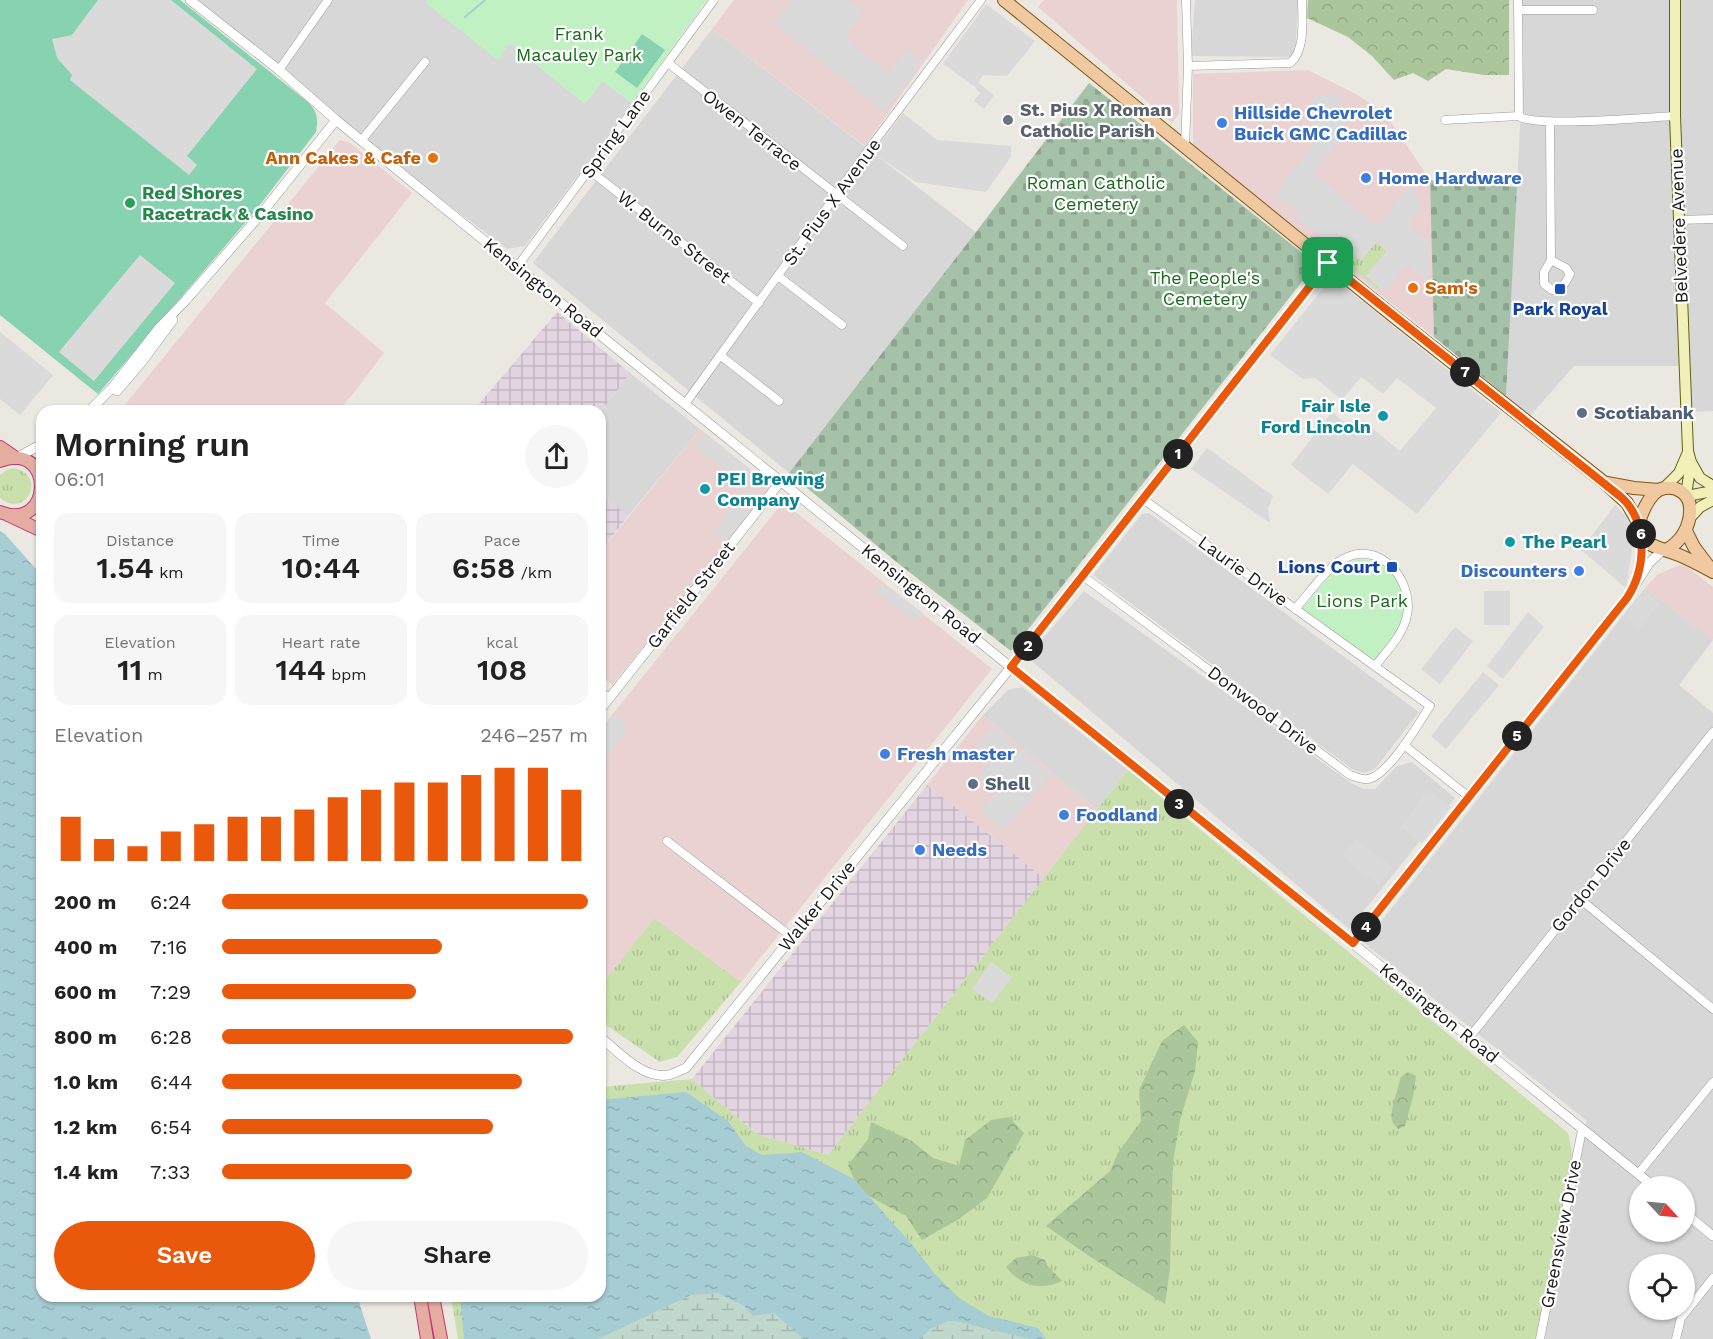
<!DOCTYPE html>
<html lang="en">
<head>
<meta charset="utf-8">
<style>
  body { margin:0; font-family:"Work Sans",sans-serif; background:#f6f6f6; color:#222; height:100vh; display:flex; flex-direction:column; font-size:22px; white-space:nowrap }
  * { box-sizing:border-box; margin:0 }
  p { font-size:20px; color:#767676 }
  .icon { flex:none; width:33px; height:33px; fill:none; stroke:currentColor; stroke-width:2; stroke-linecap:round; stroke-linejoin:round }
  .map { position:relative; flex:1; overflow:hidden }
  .details { position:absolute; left:36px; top:405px; width:570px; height:897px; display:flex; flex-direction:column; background:#fff; border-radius:18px; box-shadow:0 2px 4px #0004 }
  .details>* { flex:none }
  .needle { width:39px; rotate:116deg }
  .tools { position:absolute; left:1629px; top:1176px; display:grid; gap:12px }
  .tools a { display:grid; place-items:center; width:66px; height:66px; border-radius:50%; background:#fff; box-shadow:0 2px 4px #0004; font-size:30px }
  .pin { position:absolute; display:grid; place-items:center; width:51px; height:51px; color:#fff; margin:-26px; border-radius:12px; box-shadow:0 3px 9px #0006 }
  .km { position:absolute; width:30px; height:30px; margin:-15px; border-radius:50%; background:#222; color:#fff; font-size:16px; line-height:30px; text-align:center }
  .round { display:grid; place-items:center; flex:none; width:63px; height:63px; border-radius:32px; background:#f6f6f6 }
  .head { display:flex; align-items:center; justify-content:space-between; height:102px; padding:0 18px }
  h1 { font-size:33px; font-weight:600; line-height:45px }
  .stats { display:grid; grid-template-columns:repeat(3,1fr); gap:9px; height:102px; padding:6px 18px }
  .stats div { display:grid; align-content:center; border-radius:15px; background:#f6f6f6; text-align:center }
  .stats b { font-size:30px; font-weight:600 }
  .stats small { font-size:16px; font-weight:400 }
  .stats p { font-size:16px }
  .chart { height:168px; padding:12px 18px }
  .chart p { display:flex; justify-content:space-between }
  .chart svg { width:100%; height:108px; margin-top:6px; stroke:#ea580c; stroke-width:6 }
  .cta { display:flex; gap:12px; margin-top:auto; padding:12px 18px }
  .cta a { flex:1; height:69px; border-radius:36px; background:#ea580c; color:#fff; font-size:24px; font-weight:600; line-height:69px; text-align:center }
  .cta a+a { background:#f6f6f6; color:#222 }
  ul { padding:0 18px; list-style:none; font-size:20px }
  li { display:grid; grid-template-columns:96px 72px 1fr; align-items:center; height:45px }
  li i { height:15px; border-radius:8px; background:#ea580c }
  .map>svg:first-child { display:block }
</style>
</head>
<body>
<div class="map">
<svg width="1713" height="1339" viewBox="0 0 1713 1339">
  <defs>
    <pattern id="industrial-grid" width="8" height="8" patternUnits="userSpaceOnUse" patternTransform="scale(1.5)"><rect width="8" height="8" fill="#e3d4e1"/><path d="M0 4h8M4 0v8" fill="none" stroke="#c2b5c0"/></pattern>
    <pattern id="grass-tufts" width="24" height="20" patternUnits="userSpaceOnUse" patternTransform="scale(1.5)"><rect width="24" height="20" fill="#c9e0ac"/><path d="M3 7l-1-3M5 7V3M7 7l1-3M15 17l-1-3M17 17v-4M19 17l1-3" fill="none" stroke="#acc093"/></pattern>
    <pattern id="forest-crowns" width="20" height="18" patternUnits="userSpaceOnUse" patternTransform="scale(1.5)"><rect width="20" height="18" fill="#aac69a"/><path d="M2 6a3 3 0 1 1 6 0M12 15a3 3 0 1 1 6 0" fill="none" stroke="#92aa84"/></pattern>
    <pattern id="wetland-marsh" width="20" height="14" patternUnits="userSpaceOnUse" patternTransform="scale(1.5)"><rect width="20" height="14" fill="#c0d7cb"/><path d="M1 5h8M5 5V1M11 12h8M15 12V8" fill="none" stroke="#a4b8ae"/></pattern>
    <pattern id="cemetery-stones" width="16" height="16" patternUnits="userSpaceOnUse" patternTransform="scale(1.5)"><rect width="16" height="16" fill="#a5c1a8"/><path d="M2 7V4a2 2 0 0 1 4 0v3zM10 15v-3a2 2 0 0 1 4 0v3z" fill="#8da590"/></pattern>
    <pattern id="water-ripples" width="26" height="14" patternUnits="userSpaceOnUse" patternTransform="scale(1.5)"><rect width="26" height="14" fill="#a6ccd4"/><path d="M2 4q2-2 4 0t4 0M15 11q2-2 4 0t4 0" fill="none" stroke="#8eafb5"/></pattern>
  </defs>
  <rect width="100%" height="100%" fill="#ebe7e1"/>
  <path fill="#d8d7d8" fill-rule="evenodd" d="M190,0H428L427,3L497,59L510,43L585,104L602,81L632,103L525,246L507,249L336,120Z
    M1195,0H1298L1295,57L1191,56Z
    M1520,0H1713V411L1690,412V366H1574L1530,416L1506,396L1521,108Z
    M712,29L976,232L789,473L533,263Z
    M630,373L700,429L628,516L600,494V413Z
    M1149,513L1419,712L1375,769L1364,773L1352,769L1093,575L1142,514Z
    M1645,588L1713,640L1679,685L1713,713V1339H1536L1572,1153L1587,1121L1364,943ZM1640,1186H1684V1232H1640ZM1640,1264H1684V1310H1640Z
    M1084,591L1351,783L1364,789H1375L1397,766L1412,762L1455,798L1349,929L1027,657Z
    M1022,687L1128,770L1097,810L983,715L1008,690Z"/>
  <path fill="#ead2d2" d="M734,0H968L865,146L712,29Z
    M1044,0H1177L1179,114L1172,123L1038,7Z
    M1308,70L1354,93L1384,112L1430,180L1434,337L1193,147V74Z
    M340,140L350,143L412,193L325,303L384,353L352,395L338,411H120Z
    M700,429L772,487L612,685L600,675V552Z
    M783,502L992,669L741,982L654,918L600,987V730Z
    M1679,565L1686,566L1713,587V640L1645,588L1657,575Z
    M983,715L1097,810L1044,878L927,785Z"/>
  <path fill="url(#industrial-grid)" d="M557,312L630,373L600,413V411H473Z
    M600,494L628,516L600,552Z
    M927,785L1044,878L828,1155L757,1134L692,1079Z"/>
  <path fill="url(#grass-tufts)" d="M1377,242L1387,251L1366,276L1379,287L1378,289L1345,262L1352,254L1361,260Z
    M14,468C48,475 26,520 0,498V475L8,469Z
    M1128,770L1568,1133L1572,1153L1536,1339H458L451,1296H600V1087L692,1079L757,1134L828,1155Z
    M654,918L741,982L677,1057L660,1062L600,1021V987Z"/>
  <path fill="url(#forest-crowns)" d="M1308,0H1509V75H1484L1446,69L1428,81L1413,73L1394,80L1372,56L1348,37L1307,18Z
    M1184,1025L1198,1042L1195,1071L1180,1120L1173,1162L1170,1269L1165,1304L1089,1256L1046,1226L1110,1171L1118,1153L1141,1121L1139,1090L1162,1041Z
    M1408,1072L1416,1076L1413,1097L1405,1126L1398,1129C1396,1126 1393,1124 1392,1121C1389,1111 1399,1089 1400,1078Z
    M1009,1117L1024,1133L987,1198L959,1219L922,1240L906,1216L867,1195L854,1179L848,1165L868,1139L871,1122L912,1141L933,1158L959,1166L965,1140L991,1120Z
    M1032,1255L1045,1260L1047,1265L1062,1281C1041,1291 1021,1286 1006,1267L1016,1258Z"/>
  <path fill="url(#wetland-marsh)" d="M718,1293L744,1306L753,1316L774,1313L803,1339H598L691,1295Z
    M951,1320L1030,1339H921L930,1329Z"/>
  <path fill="url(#cemetery-stones)" d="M1089,83L1316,264L1011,651L899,564L789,473L976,232Z
    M1430,180L1517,187L1506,396L1434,337Z"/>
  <path fill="#c1f1c3" d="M428,0H707L632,103L602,81L585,104L510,43L498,60L426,3Z
    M1357,559C1387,559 1412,587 1403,617C1398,633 1384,648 1373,661L1302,609L1335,569Z"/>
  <path fill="#87d2b1" d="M0,0H180L309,103C318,113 318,119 316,132L256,210L98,394L0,315Z
    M642,34L665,50L637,88L615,72Z"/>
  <path fill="#dadada" d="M98,0H171L257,69L187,156L197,165L189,175L70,80L72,75L57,58L52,39L72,35Z
    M792,0H848L864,12L845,37L887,73L906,49L922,61L885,112L774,23Z
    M986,4L1035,41L1007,76L983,75L978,83L994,95L984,109L974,101L980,93L974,86L943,64Z
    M1340,93L1345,133L1313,173L1377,226L1412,183L1420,209L1410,225L1428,241V282L1406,265L1385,292L1366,276L1387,251L1376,242L1361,260L1334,238L1329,243L1297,218L1300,213L1276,194L1317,138L1311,97Z
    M903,113L937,140L1011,146V157L986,192L916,182L873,153Z
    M140,255L175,283L94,381L59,352Z
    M1332,277L1501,413L1417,514L1353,464L1328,494L1291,465L1332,412L1353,430L1362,420L1400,451L1436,408L1397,378L1383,394L1361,377L1342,400L1315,378L1303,379L1270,355Z
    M0,332L53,375L20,415L0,399Z
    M705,433L752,471L742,484L695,446Z
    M1207,448L1273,496L1268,509L1270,523L1191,469Z
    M749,489L760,498L725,542L713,532Z
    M1615,505L1628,518L1633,543L1626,588L1581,550Z
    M883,583L923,613L916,623L876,592Z
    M1645,590L1660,603L1640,628L1625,616Z
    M1484,591H1510V625H1484Z
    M1528,612L1544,627L1503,679L1487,666Z
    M1455,627L1473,641L1440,684L1421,669Z
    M1483,672L1499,685L1446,749L1431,736Z
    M614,714L629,727L600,765V732Z
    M992,727L1050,775L1004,830L981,810L998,790L980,775L990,762L974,749Z
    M1428,790L1451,807L1422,843L1400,827Z
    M1356,839L1392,867L1379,885L1343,857Z
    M991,962L1012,977L992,1003L972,989Z"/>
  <path fill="url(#water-ripples)" d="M0,531L5,534L42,576V1296H357L371,1339H0Z
    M686,1092L728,1121L746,1146L762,1155L802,1152L854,1179L915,1248L934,1273L959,1298L989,1316L1038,1328L1046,1339H1030L951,1320L930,1329L921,1339H803L774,1313L753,1316L744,1306L718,1293L691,1295L598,1339H464L460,1296H600V1100Z"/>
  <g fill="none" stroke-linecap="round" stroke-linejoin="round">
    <path stroke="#a6ccd4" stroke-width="2" d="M465,17L485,0"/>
    <defs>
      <path id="minor" d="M1518,0L1519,116
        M1518,10H1593
        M668,63L903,246
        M1188,66L1290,63C1306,51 1302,18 1302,0
        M279,70L328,0
        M1519,116C1532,128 1650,117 1675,116
        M1445,120L1519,116
        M1550,122L1551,260L1544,272V284L1552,290C1563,289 1565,284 1570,274L1566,268L1551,260
        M361,141L425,62
        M1185,147L1188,66L1186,0
        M589,170L759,303
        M1679,220L1713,219
        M517,267L714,0
        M778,276L842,325
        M721,356L779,401
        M685,404L875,141L981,0
        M1083,576L1350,775C1356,777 1362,780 1368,779C1388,776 1419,723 1430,706L1143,499
        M1295,609C1309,594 1326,568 1343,559C1380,539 1414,581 1407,615C1404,634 1386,652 1375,666
        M1011,667L1328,263
        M600,691L609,698
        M1404,745L1469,797
        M667,841L792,937
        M1580,899L1713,1009
        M1469,1038L1713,732
        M1638,1174L1713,1082
        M1540,1339L1582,1130
        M1676,1339L1681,1318L1713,1278"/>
      <path id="tertiary" d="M190,0L279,70L336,120L685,404L1653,1186
        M117,391L141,363L173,320
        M89,411L112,388L159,328L186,300L261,214L336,120
        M16,458L42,444
        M1637,580L1641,560V536
        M600,710L781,481
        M1353,943L1627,598L1649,563L1663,550
        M600,1037C618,1051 642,1079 668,1075C674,1074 680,1070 686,1068L1011,667
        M1684,1212L1713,1236"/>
      <path id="secondary" d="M1675,0V116L1686,400L1688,451L1691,462L1686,495
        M1691,462L1700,478L1713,486
        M1664,488L1679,473L1688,452
        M1687,496L1713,491
        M1690,518L1700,507L1713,500"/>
      <path id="primary" d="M1004,0L1392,315L1605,483L1627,503L1639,524
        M1607,483L1634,488L1659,490
        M1686,531L1694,547L1710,568
        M1666,550C1681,542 1691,526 1690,508C1690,495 1678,486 1665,488C1656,489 1649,499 1645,507C1626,545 1654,545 1679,555C1691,560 1702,566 1713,572"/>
      <path id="trunk" d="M0,447L16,458
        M0,461C55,440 54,533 0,512
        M8,515L42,531
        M420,1296L427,1339
        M433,1296L441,1339"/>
    </defs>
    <use href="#minor" stroke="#9b9b9b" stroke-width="9"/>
    <use href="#tertiary" stroke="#9b9b9b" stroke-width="10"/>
    <use href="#secondary" stroke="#5e6211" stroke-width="12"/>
    <use href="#primary" stroke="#805511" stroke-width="14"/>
    <use href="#trunk" stroke="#bf376e" stroke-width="14"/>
    <use href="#minor" stroke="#fff" stroke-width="8"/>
    <use href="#tertiary" stroke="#fff" stroke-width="9"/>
    <use href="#secondary" stroke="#f1f0b9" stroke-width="10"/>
    <use href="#primary" stroke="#f0c9a1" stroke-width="12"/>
    <use href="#trunk" stroke="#e5ada2" stroke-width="12"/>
  </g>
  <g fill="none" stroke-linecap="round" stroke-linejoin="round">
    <defs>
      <path id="route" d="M1328,263L1621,497C1649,522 1646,569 1627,598L1353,943L1011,667Z"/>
    </defs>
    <use href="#route" stroke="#fff" stroke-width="12"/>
    <use href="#route" stroke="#ea580c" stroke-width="8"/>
  </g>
  <circle fill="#6b7280" stroke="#fff" stroke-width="2" cx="1008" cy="120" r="6"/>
  <g fill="#3f7fe0" stroke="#fff" stroke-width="2">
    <circle cx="1222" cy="123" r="6"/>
    <circle cx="1366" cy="178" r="6"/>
    <circle cx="1579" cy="571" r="6"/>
    <circle cx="885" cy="754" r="6"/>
    <circle cx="1064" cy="815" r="6"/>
    <circle cx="920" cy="850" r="6"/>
  </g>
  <g fill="#e8710a" stroke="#fff" stroke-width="2">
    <circle cx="433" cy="158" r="6"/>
    <circle cx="1413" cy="288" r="6"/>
  </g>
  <circle fill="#2e9e5b" stroke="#fff" stroke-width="2" cx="130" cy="203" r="6"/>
  <g fill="#1a4fb4" stroke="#fff" stroke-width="2">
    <rect x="1554" y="283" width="12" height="12" rx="3"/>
    <rect x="1386" y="561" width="12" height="12" rx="3"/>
  </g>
  <g fill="#5c6f8a" stroke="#fff" stroke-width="2">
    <circle cx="1582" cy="413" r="6"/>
    <circle cx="973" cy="784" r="6"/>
  </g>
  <g fill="#0f9aa8" stroke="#fff" stroke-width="2">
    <circle cx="1383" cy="416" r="6"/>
    <circle cx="705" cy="489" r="6"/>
    <circle cx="1510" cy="542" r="6"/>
  </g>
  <g text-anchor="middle" stroke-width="4.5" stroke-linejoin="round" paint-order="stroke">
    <g font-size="18" fill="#176a19" stroke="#fff">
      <text x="579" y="40">Frank<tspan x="579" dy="21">Macauley Park</tspan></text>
      <text x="1096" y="189">Roman Catholic<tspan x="1096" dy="21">Cemetery</tspan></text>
      <text x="1205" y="284">The People's<tspan x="1205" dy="21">Cemetery</tspan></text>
      <text x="1362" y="607">Lions Park</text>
    </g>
    <g font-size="18" font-weight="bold" fill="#5b616d" stroke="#fff" text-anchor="start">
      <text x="1020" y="116">St. Pius X Roman<tspan x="1020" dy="21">Catholic Parish</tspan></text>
    </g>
    <g font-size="18" font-weight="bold" fill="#366cbe" stroke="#fff" text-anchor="start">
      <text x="1234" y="119">Hillside Chevrolet<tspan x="1234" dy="21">Buick GMC Cadillac</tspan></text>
      <text x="1378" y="184">Home Hardware</text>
      <text x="1567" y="577" text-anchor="end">Discounters</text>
      <text x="897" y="760">Fresh master</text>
      <text x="1076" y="821">Foodland</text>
      <text x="932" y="856">Needs</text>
    </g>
    <g font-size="18" fill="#1a1a1a" stroke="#fff">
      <text transform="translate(752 130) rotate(38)" y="6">Owen Terrace</text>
      <text transform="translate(616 134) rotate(-54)" y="6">Spring Lane</text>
      <text transform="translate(832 202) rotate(-54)" y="6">St. Pius X Avenue</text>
      <text transform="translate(1679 226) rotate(-92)" y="6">Belvedere Avenue</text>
      <text transform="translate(674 237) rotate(38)" y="6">W. Burns Street</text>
      <text transform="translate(543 288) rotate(39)" y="6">Kensington Road</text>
      <text transform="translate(1243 571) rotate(36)" y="6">Laurie Drive</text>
      <text transform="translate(921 594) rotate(39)" y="6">Kensington Road</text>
      <text transform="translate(691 595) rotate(-52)" y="6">Garfield Street</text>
      <text transform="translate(1263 710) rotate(37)" y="6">Donwood Drive</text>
      <text transform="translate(1591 885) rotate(-51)" y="6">Gordon Drive</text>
      <text transform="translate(817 906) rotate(-51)" y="6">Walker Drive</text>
      <text transform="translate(1439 1013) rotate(39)" y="6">Kensington Road</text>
      <text transform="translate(1561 1234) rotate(-79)" y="6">Greensview Drive</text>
    </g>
    <g font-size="18" font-weight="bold" fill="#c56008" stroke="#fff" text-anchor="end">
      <text x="421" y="164">Ann Cakes &amp; Cafe</text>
      <text x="1425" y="294" text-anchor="start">Sam's</text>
    </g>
    <g font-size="18" font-weight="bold" fill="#27864d" stroke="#fff" text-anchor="start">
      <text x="142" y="199">Red Shores<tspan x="142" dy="21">Racetrack &amp; Casino</tspan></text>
    </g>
    <g font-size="18" font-weight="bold" fill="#164399" stroke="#fff">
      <text x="1560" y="315">Park Royal</text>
      <text x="1380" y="573" text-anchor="end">Lions Court</text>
    </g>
    <g font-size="18" font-weight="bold" fill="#0d838f" stroke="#fff" text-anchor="start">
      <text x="1371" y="412" text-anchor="end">Fair Isle<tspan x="1371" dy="21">Ford Lincoln</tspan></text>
      <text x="717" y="485">PEI Brewing<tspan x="717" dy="21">Company</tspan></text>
      <text x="1522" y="548">The Pearl</text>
    </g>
    <g font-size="18" font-weight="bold" fill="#4e5e75" stroke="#fff" text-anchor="start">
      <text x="1594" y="419">Scotiabank</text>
      <text x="985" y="790">Shell</text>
    </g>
  </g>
</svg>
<div class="tools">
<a><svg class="needle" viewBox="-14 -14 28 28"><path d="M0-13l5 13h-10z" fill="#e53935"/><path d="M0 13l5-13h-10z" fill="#767676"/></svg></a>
<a><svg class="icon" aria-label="locate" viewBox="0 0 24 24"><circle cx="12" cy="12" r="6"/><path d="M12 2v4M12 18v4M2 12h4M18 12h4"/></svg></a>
</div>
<div class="pin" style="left:1328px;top:263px;background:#1e9e55"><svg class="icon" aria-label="arrive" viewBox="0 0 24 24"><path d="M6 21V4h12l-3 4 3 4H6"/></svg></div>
<b class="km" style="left:1178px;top:454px">1</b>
<b class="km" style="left:1028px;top:646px">2</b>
<b class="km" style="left:1179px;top:804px">3</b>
<b class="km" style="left:1366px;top:927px">4</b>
<b class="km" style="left:1517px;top:736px">5</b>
<b class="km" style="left:1641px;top:534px">6</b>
<b class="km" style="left:1465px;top:372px">7</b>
<section class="details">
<div class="head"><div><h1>Morning run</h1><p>06:01</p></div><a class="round"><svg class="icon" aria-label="share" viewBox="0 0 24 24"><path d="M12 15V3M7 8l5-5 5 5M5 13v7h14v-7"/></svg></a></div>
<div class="stats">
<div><p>Distance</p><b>1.54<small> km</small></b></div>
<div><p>Time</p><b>10:44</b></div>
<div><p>Pace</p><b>6:58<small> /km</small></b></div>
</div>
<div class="stats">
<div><p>Elevation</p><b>11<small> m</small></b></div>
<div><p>Heart rate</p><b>144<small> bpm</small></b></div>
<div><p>kcal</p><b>108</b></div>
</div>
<div class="chart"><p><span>Elevation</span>246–257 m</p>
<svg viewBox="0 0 160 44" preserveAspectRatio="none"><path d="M5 44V26M15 44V35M25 44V38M35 44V32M45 44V29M55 44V26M65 44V26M75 44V23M85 44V18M95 44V15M105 44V12M115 44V12M125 44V9M135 44V6M145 44V6M155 44V15"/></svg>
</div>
<ul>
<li><b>200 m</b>6:24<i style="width:100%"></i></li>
<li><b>400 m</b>7:16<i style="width:60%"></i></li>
<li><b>600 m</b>7:29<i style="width:53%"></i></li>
<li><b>800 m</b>6:28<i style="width:96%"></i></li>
<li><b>1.0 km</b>6:44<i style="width:82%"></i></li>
<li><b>1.2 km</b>6:54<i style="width:74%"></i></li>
<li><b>1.4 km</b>7:33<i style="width:52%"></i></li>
</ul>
<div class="cta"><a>Save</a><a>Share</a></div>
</section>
</div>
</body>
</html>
